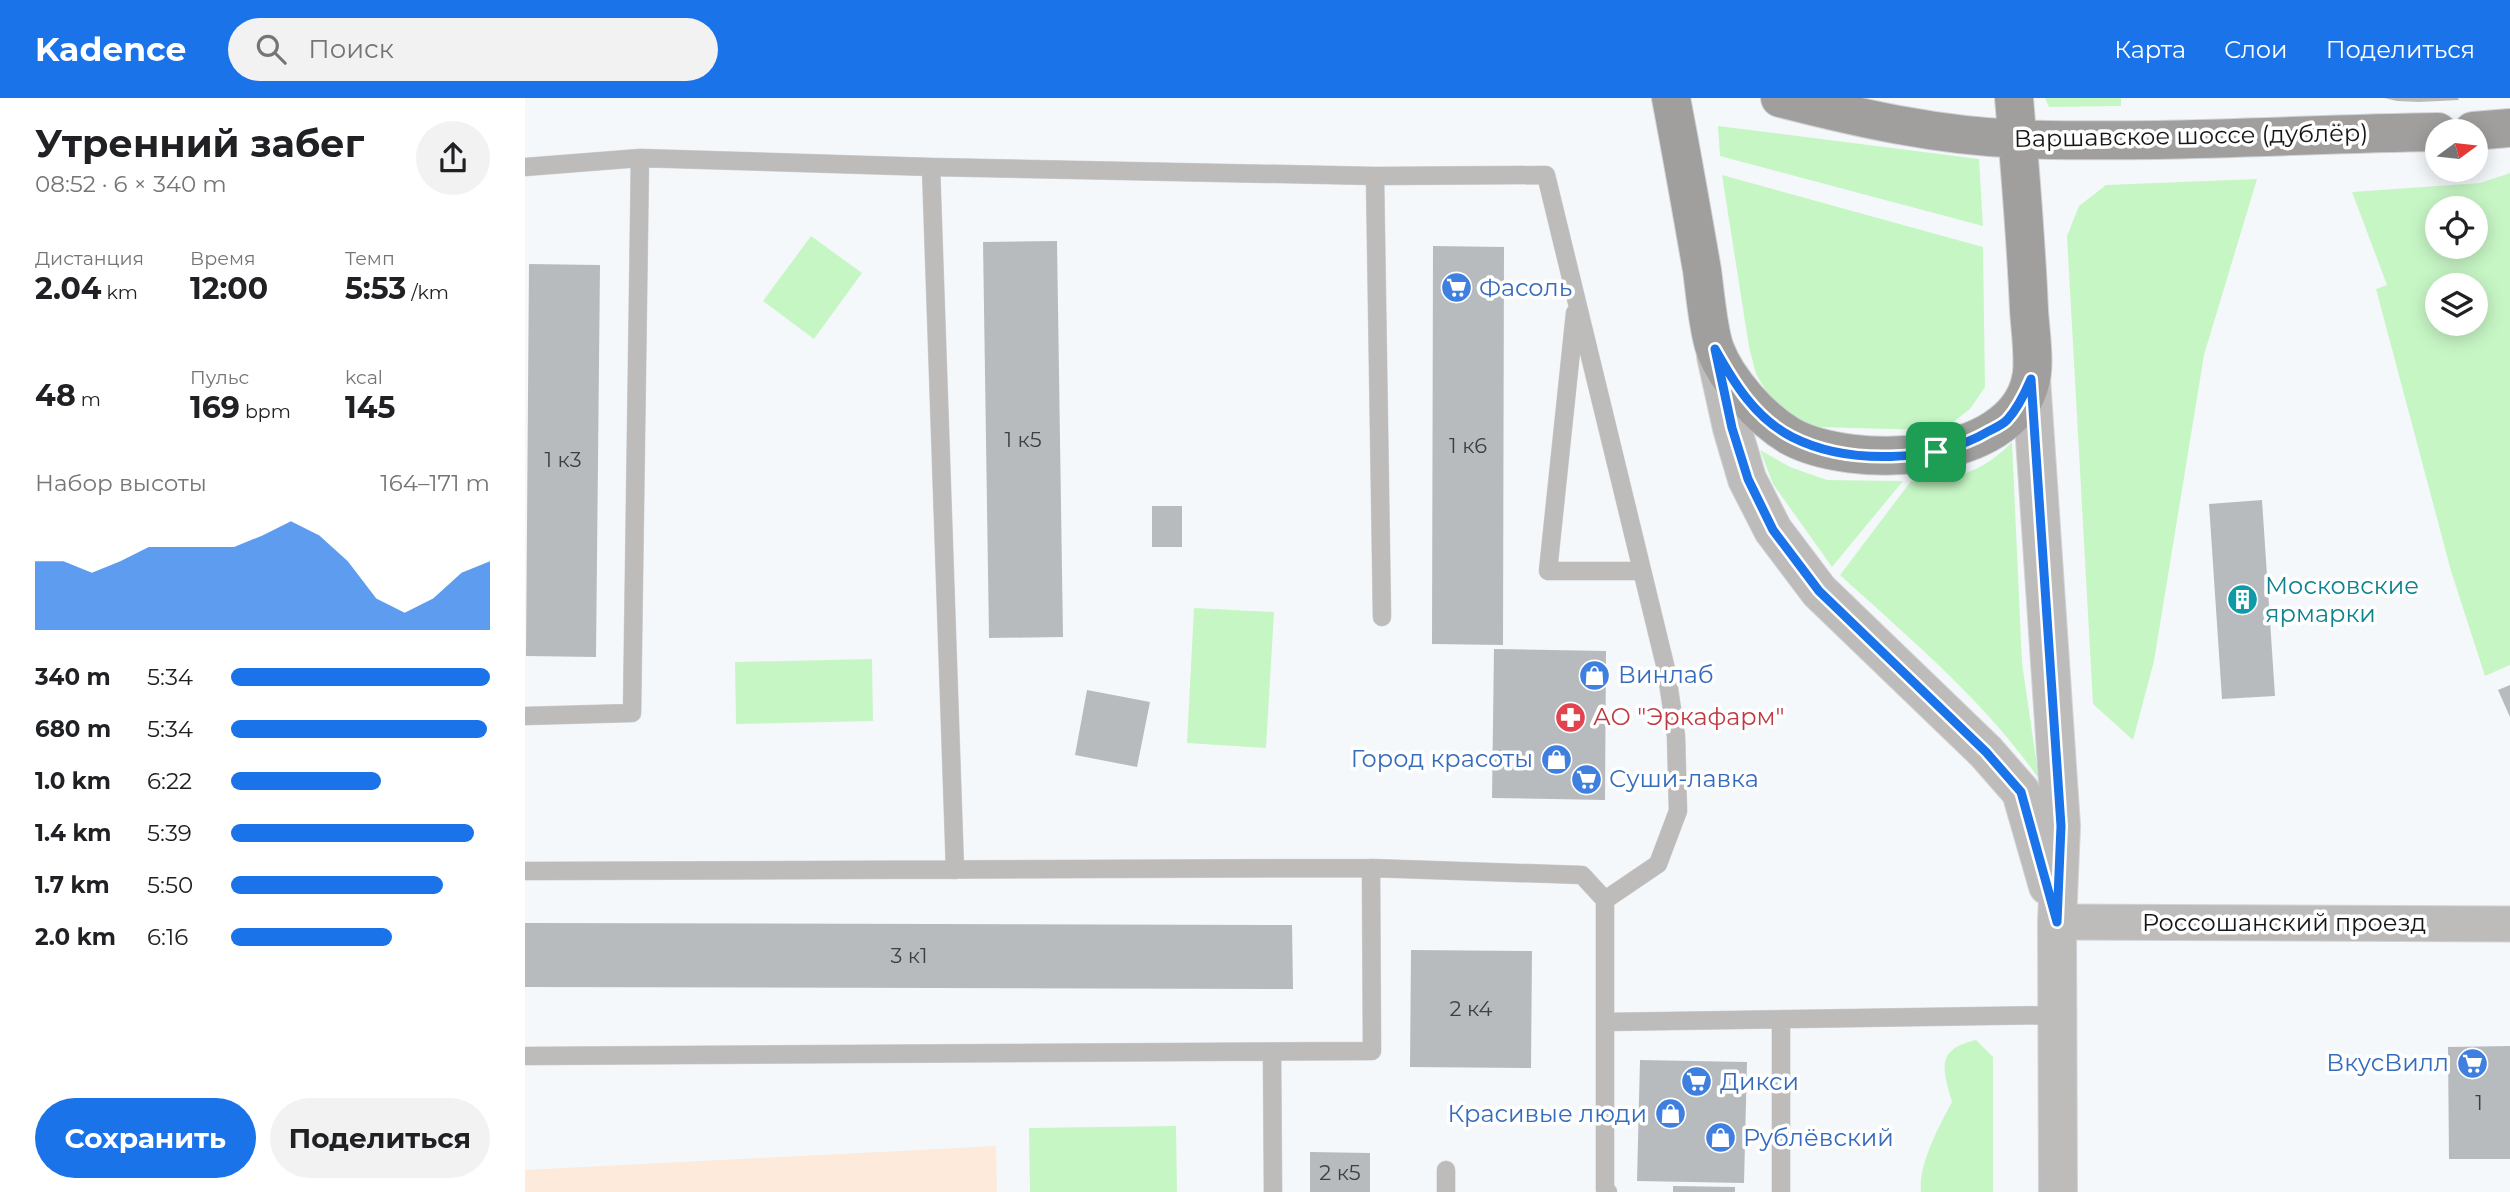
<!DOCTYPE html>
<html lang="ru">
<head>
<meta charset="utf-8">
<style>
  body { margin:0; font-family:Montserrat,sans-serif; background:#f2f2f2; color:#202124; height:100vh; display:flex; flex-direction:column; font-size:26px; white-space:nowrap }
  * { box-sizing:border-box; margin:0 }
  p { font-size:23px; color:#757577 }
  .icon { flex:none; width:38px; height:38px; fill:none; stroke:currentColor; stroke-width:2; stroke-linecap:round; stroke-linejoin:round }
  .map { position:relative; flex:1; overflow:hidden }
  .side { display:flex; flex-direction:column; background:#fff; width:525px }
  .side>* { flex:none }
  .needle { width:46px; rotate:75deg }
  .controls { position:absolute; left:1900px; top:21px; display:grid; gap:14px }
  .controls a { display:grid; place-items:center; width:63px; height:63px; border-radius:50%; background:#fff; box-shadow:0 4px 18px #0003; font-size:35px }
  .pin { position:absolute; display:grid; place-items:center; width:60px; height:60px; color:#fff; margin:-30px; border-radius:14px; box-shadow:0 4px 10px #0006 }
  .round { display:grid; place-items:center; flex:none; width:74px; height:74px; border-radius:37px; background:#f2f2f2 }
  .head { display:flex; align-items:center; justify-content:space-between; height:119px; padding:0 35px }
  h1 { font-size:38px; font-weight:700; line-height:52px }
  .metrics { display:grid; grid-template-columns:repeat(3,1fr); gap:10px; height:119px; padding:7px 35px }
  .metrics div { display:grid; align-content:center }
  .metrics b { font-size:30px; font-weight:700 }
  .metrics small { font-size:19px; font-weight:400 }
  .metrics p { font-size:19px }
  .chart { height:196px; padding:14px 35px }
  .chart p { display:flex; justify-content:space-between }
  .chart svg { width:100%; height:126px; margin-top:7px; fill:#1a73e8; opacity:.7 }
  .cta { display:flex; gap:14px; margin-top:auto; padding:14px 35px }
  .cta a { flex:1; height:80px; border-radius:42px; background:#1a73e8; color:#fff; font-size:28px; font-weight:700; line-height:80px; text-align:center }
  .cta a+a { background:#f2f2f2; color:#202124 }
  ul { padding:0 35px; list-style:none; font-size:23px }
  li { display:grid; grid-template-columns:112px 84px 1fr; align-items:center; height:52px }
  li i { height:18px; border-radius:9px; background:#1a73e8 }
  header { display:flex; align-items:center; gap:42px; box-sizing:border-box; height:98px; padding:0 35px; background:#1a73e8; color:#fff }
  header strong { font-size:33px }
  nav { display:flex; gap:38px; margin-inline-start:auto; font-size:24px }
  .search { width:490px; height:63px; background:#f2f2f2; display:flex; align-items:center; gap:18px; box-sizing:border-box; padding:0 24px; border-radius:38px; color:#757577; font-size:26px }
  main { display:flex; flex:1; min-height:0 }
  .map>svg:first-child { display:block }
</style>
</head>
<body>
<header>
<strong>Kadence</strong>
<div class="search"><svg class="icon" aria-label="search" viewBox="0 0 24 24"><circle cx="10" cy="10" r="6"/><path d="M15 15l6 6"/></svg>Поиск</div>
<nav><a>Карта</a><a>Слои</a><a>Поделиться</a></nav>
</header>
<main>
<section class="side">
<div class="head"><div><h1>Утренний забег</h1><p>08:52 · 6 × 340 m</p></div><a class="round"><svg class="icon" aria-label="share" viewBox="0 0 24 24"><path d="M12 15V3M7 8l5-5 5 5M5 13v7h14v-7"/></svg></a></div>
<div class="metrics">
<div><p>Дистанция</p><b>2.04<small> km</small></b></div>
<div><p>Время</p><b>12:00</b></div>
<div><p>Темп</p><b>5:53<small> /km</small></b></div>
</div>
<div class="metrics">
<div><b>48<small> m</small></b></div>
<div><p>Пульс</p><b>169<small> bpm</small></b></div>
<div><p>kcal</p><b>145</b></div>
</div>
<div class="chart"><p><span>Набор высоты</span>164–171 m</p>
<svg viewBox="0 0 160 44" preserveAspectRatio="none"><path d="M0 44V20L10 20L20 24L30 20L40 15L50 15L60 15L70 15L80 11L90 6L100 11L110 20L120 33L130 38L140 33L150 24L160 20V44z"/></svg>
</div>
<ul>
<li><b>340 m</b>5:34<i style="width:100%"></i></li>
<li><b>680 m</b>5:34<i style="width:99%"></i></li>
<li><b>1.0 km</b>6:22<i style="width:58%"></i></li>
<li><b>1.4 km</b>5:39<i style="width:94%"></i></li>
<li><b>1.7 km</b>5:50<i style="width:82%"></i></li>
<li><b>2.0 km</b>6:16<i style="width:62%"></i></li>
</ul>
<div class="cta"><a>Сохранить</a><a>Поделиться</a></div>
</section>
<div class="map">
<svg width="1985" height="1094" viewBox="0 0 1985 1094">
  <rect width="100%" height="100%" fill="#f5f8fb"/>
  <path fill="#fdeada" d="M471,1048L472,1094H0V1072Z"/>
  <path fill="#c7f6c5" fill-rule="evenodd" d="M1520,0H1596V8L1524,9Z
    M1193,28L1454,61L1458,128L1195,58Z
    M1985,75V567L1960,578L1926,473L1851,191L1862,187L1827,94L1955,85ZM1913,110H1951V149H1913ZM1913,187H1951V226H1913Z
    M1197,77L1458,149L1460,289L1445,311L1427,325L1404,332L1292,329L1266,319L1245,299L1231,276L1224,249Z
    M1732,81L1679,257L1629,563L1608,642L1568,606L1542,138L1554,108L1581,87Z
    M286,138L337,175L289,241L238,203Z
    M1487,344L1497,565L1514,681C1459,602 1385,541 1315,477L1386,383C1430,381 1456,376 1487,344Z
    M1235,352L1265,369L1302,382L1378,383L1307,469L1248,386Z
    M669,510L749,514L741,650L662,645Z
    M347,561L348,623L211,626L210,564Z
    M1451,942L1468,959V1094H1396C1393,1067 1414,1028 1427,1004C1417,970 1411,951 1451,942Z
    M651,1028L652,1094H505L504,1030Z"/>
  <path fill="#b8bbbe" d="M1859,0H1933L1934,2L1894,4L1872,3Z
    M532,143L538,539L464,540L458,144Z
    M908,148L979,149L978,547L907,546Z
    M4,166L75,167L71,559L1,558Z
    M1737,402L1750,598L1697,601L1684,406Z
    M627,408H657V449H627Z
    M969,551L1081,553L1080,702L967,700Z
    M1985,587V619L1973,592Z
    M562,592L625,604L612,669L550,657Z
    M0,825L767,827L768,891L0,889Z
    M886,852L1007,853L1006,970L885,969Z
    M1985,948V1061H1924L1923,949Z
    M1115,962L1222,964L1219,1085L1112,1083Z
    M785,1054L845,1055V1094H785Z
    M1148,1088L1210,1089V1094H1148Z"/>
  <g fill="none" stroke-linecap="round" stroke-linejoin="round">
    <defs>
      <path id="service" d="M0,69L115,60L406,69L850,78L1021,77L1141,571L1151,638L1153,713L1133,766L1080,802
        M406,69L430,772
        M850,78L857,519
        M1050,215L1023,473H1117
        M0,618L107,615L115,60
        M0,773L846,770L1057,777L1080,802V1091L1083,1094
        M1080,924L1532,917
        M747,954L748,1094
        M0,958L847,953L846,770
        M921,1094V1072
        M1256,1094V922"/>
      <path id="minor" d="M1532,824L1985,826"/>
      <path id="tertiary" d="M1191,258L1207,330L1222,381L1248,432L1294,493L1461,654L1496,694L1523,788
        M1506,281L1536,728L1532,824L1533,1094"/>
      <path id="secondary" d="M1146,0C1157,57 1167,115 1177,172C1180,194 1183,232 1190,251C1202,283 1236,321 1265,338C1326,372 1489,367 1506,281C1510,263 1505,230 1504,212C1501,141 1495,70 1489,0
        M1255,0C1333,20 1413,38 1495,41C1634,46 1773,36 1913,34
        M1948,33L1985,30"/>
    </defs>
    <use href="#service" stroke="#d1d4d7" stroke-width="19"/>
    <use href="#minor" stroke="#d1d4d7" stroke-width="37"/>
    <use href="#tertiary" stroke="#d1d4d7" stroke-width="40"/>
    <use href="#secondary" stroke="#d1d4d7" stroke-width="40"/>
    <use href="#service" stroke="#bebcbb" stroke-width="18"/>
    <use href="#minor" stroke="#bebcbb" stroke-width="35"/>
    <use href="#tertiary" stroke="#bebcbb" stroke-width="38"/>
    <use href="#secondary" stroke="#a19f9d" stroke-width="38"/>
  </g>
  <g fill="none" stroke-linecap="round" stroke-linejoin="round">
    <defs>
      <path id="route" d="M1190,251C1209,285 1230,320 1267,339C1322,367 1410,365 1464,333C1470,330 1477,327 1482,322C1493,310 1500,295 1506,281L1536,728L1532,824L1496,694L1461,654L1294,493L1248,432L1223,381L1207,330Z"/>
    </defs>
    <use href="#route" stroke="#fff" stroke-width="14"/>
    <use href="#route" stroke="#1a73e8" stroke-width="9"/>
  </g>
  <defs>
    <symbol id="supermarket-disc" viewBox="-11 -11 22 22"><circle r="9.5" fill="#3f7fe0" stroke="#fff"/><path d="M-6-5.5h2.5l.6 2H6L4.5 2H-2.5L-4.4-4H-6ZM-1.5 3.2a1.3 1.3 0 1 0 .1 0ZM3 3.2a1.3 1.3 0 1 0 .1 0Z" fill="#fff"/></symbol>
    <symbol id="building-disc" viewBox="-11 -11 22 22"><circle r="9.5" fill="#0f9aa8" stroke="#fff"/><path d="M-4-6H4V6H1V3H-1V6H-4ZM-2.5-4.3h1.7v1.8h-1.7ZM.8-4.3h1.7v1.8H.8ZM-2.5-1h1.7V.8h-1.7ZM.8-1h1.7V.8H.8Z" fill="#fff"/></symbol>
    <symbol id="shop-disc" viewBox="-11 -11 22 22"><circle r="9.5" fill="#3f7fe0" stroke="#fff"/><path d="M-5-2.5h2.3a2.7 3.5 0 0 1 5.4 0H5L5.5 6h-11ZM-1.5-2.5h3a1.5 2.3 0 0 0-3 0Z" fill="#fff"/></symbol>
    <symbol id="pharmacy-disc" viewBox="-11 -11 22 22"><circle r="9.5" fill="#e0444e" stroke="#fff"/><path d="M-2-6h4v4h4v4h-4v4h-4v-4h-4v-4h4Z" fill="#fff"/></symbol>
  </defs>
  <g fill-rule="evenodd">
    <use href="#supermarket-disc" x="914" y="172" width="35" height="35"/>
    <use href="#building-disc" x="1700" y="484" width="35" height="35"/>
    <use href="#shop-disc" x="1052" y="560" width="35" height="35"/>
    <use href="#pharmacy-disc" x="1028" y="602" width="35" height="35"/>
    <use href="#shop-disc" x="1014" y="644" width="35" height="35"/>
    <use href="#supermarket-disc" x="1044" y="664" width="35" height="35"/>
    <use href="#supermarket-disc" x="1930" y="948" width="35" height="35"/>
    <use href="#supermarket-disc" x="1154" y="966" width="35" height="35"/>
    <use href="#shop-disc" x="1128" y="998" width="35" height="35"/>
    <use href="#shop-disc" x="1178" y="1022" width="35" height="35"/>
  </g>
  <g text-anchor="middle" stroke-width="7" stroke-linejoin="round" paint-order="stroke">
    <g font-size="21" fill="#3e3f41">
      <text x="498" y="349">1 к5</text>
      <text x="943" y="355">1 к6</text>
      <text x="38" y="369">1 к3</text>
      <text x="384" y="865">3 к1</text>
      <text x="946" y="918">2 к4</text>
      <text x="1954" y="1012">1</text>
      <text x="815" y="1082">2 к5</text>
    </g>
    <g font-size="24" fill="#151617" stroke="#fff">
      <text transform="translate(1666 38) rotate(-1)" y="8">Варшавское шоссе (дублёр)</text>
      <text x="1759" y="833">Россошанский проезд</text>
    </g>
    <g font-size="24" fill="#366cbe" stroke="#fff" text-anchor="start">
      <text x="954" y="198">Фасоль</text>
      <text x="1093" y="585">Винлаб</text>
      <text x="1008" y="669" text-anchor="end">Город красоты</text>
      <text x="1084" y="689">Суши-лавка</text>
      <text x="1924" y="973" text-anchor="end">ВкусВилл</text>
      <text x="1195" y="992">Дикси</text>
      <text x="1122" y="1024" text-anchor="end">Красивые люди</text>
      <text x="1218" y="1048">Рублёвский</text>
    </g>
    <g font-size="24" fill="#0d838f" stroke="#fff" text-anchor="start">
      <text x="1740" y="496">Московские<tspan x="1740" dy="28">ярмарки</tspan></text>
    </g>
    <g font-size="24" fill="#be3a42" stroke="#fff" text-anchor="start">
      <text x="1068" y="627">АО "Эркафарм"</text>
    </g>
  </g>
</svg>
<div class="controls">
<a><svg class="needle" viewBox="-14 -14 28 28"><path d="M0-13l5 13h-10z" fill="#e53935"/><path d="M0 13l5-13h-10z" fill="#757577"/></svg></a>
<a><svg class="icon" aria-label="locate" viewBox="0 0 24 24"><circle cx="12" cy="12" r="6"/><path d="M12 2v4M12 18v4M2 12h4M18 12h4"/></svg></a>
<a><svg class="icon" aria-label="layers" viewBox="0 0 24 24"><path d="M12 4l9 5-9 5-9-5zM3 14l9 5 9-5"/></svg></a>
</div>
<div class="pin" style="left:1411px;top:354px;background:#1e9e55"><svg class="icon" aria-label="arrive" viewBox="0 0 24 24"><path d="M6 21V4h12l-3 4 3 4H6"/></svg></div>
</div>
</main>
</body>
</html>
